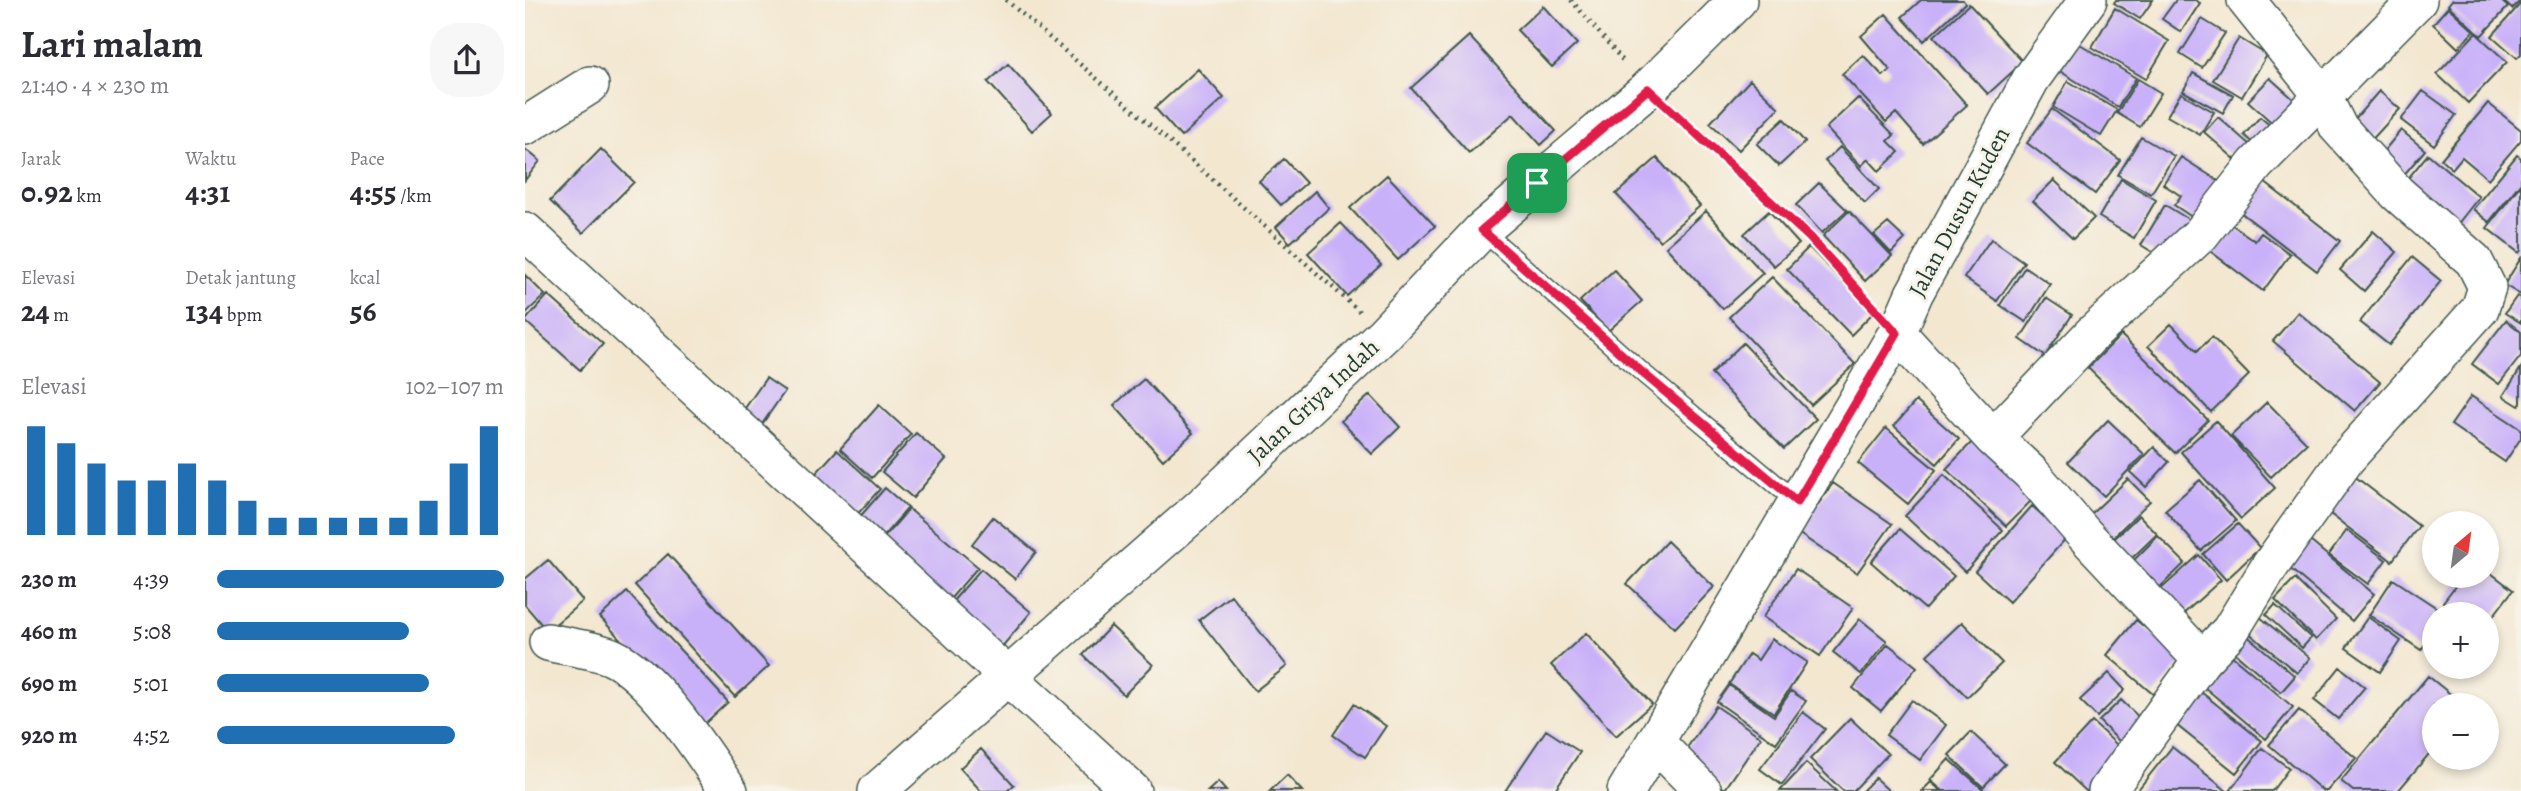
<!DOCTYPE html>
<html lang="id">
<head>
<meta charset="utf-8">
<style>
  body { margin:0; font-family:Alegreya,serif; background:#f7f7f7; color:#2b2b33; height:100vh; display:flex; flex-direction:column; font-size:26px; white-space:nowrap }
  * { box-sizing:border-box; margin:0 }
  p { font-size:23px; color:#7c7c81 }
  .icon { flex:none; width:38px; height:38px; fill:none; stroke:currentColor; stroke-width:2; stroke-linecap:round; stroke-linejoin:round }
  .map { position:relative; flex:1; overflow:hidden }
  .side { display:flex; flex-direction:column; background:#fff; width:525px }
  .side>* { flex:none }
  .needle { width:46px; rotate:29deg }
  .controls { position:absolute; left:1897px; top:511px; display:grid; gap:14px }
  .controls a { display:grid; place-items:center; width:77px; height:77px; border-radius:50%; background:#fff; box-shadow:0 4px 10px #0003; font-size:35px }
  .pin { position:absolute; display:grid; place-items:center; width:60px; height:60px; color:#fff; margin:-30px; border-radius:14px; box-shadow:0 4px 10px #0006 }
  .round { display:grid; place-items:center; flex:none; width:74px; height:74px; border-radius:28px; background:#f7f7f7 }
  .summary { display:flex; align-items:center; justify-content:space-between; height:119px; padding:0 21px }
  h1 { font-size:38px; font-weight:700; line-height:52px }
  .metrics { display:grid; grid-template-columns:repeat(3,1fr); gap:10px; height:119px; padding:7px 21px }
  .metrics div { display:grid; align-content:center }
  .metrics b { font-size:30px; font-weight:700 }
  .metrics small { font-size:19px; font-weight:400 }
  .metrics p { font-size:19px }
  .chart { height:196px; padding:14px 21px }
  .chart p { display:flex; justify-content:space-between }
  .chart svg { width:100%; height:126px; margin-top:7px; stroke:#1f6fb2; stroke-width:6 }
  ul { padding:0 21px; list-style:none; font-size:23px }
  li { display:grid; grid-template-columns:112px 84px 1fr; align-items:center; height:52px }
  li i { height:18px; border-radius:9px; background:#1f6fb2 }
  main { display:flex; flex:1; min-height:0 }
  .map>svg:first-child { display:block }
</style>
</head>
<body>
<main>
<section class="side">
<div class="summary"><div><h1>Lari malam</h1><p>21:40 · 4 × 230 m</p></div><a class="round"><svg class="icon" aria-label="share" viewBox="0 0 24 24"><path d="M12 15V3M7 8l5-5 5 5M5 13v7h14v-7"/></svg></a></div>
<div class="metrics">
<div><p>Jarak</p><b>0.92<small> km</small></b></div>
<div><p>Waktu</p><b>4:31</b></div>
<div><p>Pace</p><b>4:55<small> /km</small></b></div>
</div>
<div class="metrics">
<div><p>Elevasi</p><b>24<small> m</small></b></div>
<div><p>Detak jantung</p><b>134<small> bpm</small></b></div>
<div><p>kcal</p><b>56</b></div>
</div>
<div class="chart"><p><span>Elevasi</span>102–107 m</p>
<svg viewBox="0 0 160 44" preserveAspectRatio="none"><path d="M5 44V6M15 44V12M25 44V19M35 44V25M45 44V25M55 44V19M65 44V25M75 44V32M85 44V38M95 44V38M105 44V38M115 44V38M125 44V38M135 44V32M145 44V19M155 44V6"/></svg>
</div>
<ul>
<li><b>230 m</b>4:39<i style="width:100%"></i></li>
<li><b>460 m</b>5:08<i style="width:67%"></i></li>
<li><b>690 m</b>5:01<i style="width:74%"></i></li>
<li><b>920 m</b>4:52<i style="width:83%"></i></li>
</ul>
</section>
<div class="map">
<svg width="1996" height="791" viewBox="0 0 1996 791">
  <rect width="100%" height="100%" fill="#f7f3e8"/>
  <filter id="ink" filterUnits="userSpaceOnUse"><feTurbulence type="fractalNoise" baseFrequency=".0143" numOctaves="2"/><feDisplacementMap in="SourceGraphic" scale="14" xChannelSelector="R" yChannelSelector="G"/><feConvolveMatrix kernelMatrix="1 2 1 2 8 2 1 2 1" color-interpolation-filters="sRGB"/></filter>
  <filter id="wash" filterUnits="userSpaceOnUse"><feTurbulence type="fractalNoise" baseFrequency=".00686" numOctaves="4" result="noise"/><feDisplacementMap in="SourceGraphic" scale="28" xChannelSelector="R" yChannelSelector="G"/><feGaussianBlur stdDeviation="1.57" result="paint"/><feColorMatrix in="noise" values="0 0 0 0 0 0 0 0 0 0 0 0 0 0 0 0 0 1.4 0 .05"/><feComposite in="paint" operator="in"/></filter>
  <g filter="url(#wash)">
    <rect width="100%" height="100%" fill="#f3e7d0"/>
    <g id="blocks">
      <path fill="#c9b1f9" d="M1396,0H1438L1440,3L1399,41L1377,17Z
        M1591,0H1628L1615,19L1589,3Z
        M1651,0H1670L1675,3L1656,32L1637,19Z
        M1927,0H1975L1983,7L1956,36L1923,5Z
        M1977,0H1996L1987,9Z
        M1996,3V54L1992,58L1967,36Z
        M1444,4L1498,62L1463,94L1409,36Z
        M1018,6L1052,44L1027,67L992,30Z
        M1923,7L1949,31L1933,48L1908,24Z
        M1590,8L1644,41L1621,79L1567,47Z
        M1361,14L1442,105L1398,144L1371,113L1361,122L1317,74L1338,55L1358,76L1365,70L1336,36Z
        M1677,19L1700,33L1677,68L1655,54Z
        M1951,33L1982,62L1943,103L1912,74Z
        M944,36L1031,131L1016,145L988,114L944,153L886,88Z
        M1714,38L1742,55L1717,97L1688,80Z
        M1550,41L1611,78L1593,107L1533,70Z
        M483,64L527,113L507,131L463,82Z
        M673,69L699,98L656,137L630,108Z
        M1668,73L1708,95L1698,113L1658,91Z
        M1745,78L1775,105L1754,129L1723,101Z
        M1613,79L1636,93L1615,127L1592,113Z
        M1225,80L1254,108L1214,150L1185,123Z
        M1543,81L1592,110L1576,136L1528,107Z
        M1854,91L1875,109L1842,145L1822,128Z
        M1898,91L1931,115L1909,145L1876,120Z
        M1656,93L1689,112L1675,135L1642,116Z
        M1333,98L1369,135L1363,141L1374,152L1354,171L1343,159L1336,166L1301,128Z
        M1963,103L1996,130V140L1963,179L1937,157L1927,169L1916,159Z
        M1527,109L1595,160L1570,194L1502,143Z
        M1693,117L1733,152L1720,168L1679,132Z
        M1735,117L1753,132L1736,151L1719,135Z
        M1259,119L1280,142L1254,166L1232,144Z
        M1876,130L1900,150L1877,177L1854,157Z
        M1616,137L1649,156L1626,194L1593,175Z
        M1315,147L1354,189L1340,203L1300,161Z
        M0,149L15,161L0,180Z
        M76,149L109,182L58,233L25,201Z
        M1903,154L1954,197L1927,231L1875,188Z
        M1992,155L1996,158V182L1964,222L1948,209Z
        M1656,157L1703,187L1679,225L1649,205L1656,196L1638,184Z
        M1132,158L1175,206L1135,241L1091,194Z
        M759,159L781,183L756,205L734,181Z
        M862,175L910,226L873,260L825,208Z
        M1730,175L1815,241L1792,271L1706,205Z
        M1596,179L1631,200L1609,238L1574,217Z
        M1529,180L1569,218L1548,239L1508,201Z
        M1294,183L1322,210L1297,233L1271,205Z
        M1996,184V250L1994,253L1962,228Z
        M790,191L804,208L765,243L751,227Z
        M1640,205L1668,222L1644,262L1616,245Z
        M1181,211L1238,273L1198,309L1141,247Z
        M1244,211L1274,244L1249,266L1219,234Z
        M1324,211L1367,256L1340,281L1298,236Z
        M816,223L856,265L822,296L783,253Z
        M1363,223L1380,239L1366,253L1349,235Z
        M1706,224L1730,241L1736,233L1765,254L1738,291L1685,251Z
        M1848,231L1872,252L1839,291L1815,270Z
        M1466,239L1499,262L1472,301L1439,278Z
        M1284,247L1348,313L1326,335L1262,269Z
        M1887,257L1916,281L1864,345L1835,322Z
        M1996,258V295L1979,285Z
        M1500,267L1525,284L1501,322L1475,305Z
        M1089,270L1117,301L1083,331L1055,301Z
        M0,275L20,295L0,314Z
        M1247,277L1330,364L1286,405L1204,317Z
        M23,295L78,344L55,370L0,321Z
        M1992,296L1996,298V323L1980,313Z
        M1521,298L1547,315L1520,356L1495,339Z
        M1773,312L1855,382L1830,411L1748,341Z
        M1981,320L1996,332V356L1974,384L1947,364Z
        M1646,324L1672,351L1687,337L1724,375L1686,412L1623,346Z
        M1596,335L1683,420L1650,453L1563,368Z
        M1218,343L1291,419L1259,449L1186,374Z
        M1996,368V403L1994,406L1978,396Z
        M241,378L260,391L235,427L216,414Z
        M619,379L668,433L638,460L589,405Z
        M845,395L875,427L847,454L816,421Z
        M1946,396L1996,429V438L1980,462L1926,425Z
        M1391,401L1434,439L1412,464L1369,426Z
        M1742,402L1782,443L1746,477L1706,436Z
        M354,405L386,434L347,478L315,449Z
        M1583,420L1619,454L1579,496L1543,462Z
        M1691,421L1750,488L1716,519L1656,452Z
        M1361,428L1411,470L1383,504L1333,463Z
        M391,433L421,459L388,498L357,472Z
        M1450,439L1510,497L1481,526L1421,469Z
        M1629,447L1644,462L1621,487L1605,472Z
        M312,450L355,489L328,519L285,480Z
        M1419,475L1478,530L1440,572L1380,516Z
        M1828,475L1894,526L1867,561L1800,510Z
        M1603,479L1625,501L1586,539L1563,517Z
        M1675,480L1711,521L1676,551L1640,510Z
        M1308,483L1367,524L1332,573L1273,533Z
        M360,488L383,508L356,539L333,519Z
        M1507,506L1542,537L1484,602L1450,571Z
        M384,509L453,567L419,606L354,543Z
        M1614,515L1632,534L1605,560L1587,541Z
        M468,517L511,552L490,579L447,544Z
        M1713,524L1735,548L1701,580L1678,554Z
        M1375,529L1429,576L1400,609L1346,562Z
        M1822,530L1861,560L1843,584L1804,555Z
        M1633,536L1660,563L1633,589L1607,562Z
        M1142,541L1189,587L1150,628L1102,584Z
        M1785,541L1849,594L1827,621L1763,567Z
        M143,554L244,666L210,697L110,585Z
        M1674,555L1696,580L1656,616L1634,591Z
        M23,560L58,601L22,631L0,605V579Z
        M456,569L506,612L471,654L420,610Z
        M1271,569L1328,608L1295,656L1238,617Z
        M1962,570L1988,590L1962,624V614H1934L1918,602L1938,576H1962Z
        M1770,579L1811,619L1791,640L1750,600Z
        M1868,579L1921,614H1909V630L1896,650L1844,615Z
        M102,592L203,702L176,727L75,617Z
        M706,595L762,666L730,691L674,620Z
        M1750,605L1786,638L1777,648L1741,615Z
        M1735,617L1785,658L1772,673L1723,632Z
        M1843,617L1876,641L1855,672L1821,648Z
        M1335,619L1362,641L1336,674L1308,652Z
        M1611,620L1659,659L1629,695L1582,655Z
        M1437,622L1477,663L1442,697L1402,655Z
        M586,626L628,665L599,695L558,655Z
        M1061,633L1127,704L1091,736L1026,665Z
        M1720,634L1770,676L1756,692L1707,650Z
        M1247,639L1282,662L1249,713L1204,684L1224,654L1233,660Z
        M1363,644L1392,667L1356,711L1328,688Z
        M1706,655L1768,707L1741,739L1679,687Z
        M1815,667L1840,687L1813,719L1789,700Z
        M1584,673L1600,690L1572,717L1555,700Z
        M1903,676L1939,705H1909V748L1873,791H1828L1816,781Z
        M1204,685L1249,716L1266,691L1281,701L1251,743L1192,702Z
        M1671,688L1737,741L1711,773L1645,720Z
        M1387,700L1421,725L1395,760L1361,735Z
        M1596,700L1621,724L1599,746L1574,721Z
        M829,704L861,726L840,757L808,735Z
        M1191,706L1236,737L1200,789L1155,758Z
        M1774,710L1831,758L1802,791H1798L1744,745Z
        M1278,712L1300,729L1257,785L1235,769Z
        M1325,718L1363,754L1328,791H1318L1285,759Z
        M1567,722L1601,753L1567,791H1561L1530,762Z
        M1021,730L1055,752L1029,791H980Z
        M1446,732L1480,764L1458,787L1424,755Z
        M1647,747L1702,791H1612Z
        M1737,748L1764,768L1747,791H1705Z
        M456,749L489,785L482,791H456L435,768Z
        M1424,759L1460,791H1418L1405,780Z
        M1281,763L1311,791H1255Z
        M762,775L777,791H745Z
        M1350,778L1364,791H1337Z
        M693,782L701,791H683Z
        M1406,782L1416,791H1397Z"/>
    </g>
  </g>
  <g filter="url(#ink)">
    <use href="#blocks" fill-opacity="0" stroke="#3f564b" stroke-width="2"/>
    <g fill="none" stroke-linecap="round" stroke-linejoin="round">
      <defs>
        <path id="service" d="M957,230L1119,374L1272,502"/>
        <path id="minor" d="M0,126L65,85
          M0,231L607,791
          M1372,333L1468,438L1506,473L1559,534L1677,660
          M1468,438L1566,335L1676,234L1731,164L1893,0
          M23,642C43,647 68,649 87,657C130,677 177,752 204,791
          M1130,742L1178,791
          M352,791L676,507L859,334L957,230L1123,89L1213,0
          M1101,791L1372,333L1389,294L1506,79L1563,0
          M1582,791L1677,660L1705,631L1745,566L1821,459L1955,309L1962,287L1949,261L1872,193L1813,127L1797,95L1721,0"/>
      </defs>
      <use href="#service" stroke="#3f564b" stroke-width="21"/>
      <use href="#minor" stroke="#3f564b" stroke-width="40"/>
      <path stroke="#3f564b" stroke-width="4.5" stroke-dasharray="2 5" stroke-linecap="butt" d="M481,0L668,162L835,312
        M1046,0L1100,63
        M1148,111L1284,237L1347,306"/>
      <use href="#service" stroke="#fff" stroke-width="18"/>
      <use href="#minor" stroke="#fff" stroke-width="37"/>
    </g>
  </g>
  <g fill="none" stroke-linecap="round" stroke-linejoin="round" filter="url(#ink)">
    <defs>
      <path id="route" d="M1123,89L1284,237L1372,333L1272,502L1119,374L957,230Z"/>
    </defs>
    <use href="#route" stroke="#fff" stroke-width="14"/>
    <use href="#route" stroke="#e11d48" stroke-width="9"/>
  </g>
  <g text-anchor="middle" stroke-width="6" stroke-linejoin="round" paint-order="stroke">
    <g font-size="24" fill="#1f3d34" stroke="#f7f3e8">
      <text transform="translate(1434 212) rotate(-62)" y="8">Jalan Dusun Kuden</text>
      <text transform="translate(788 401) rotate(-43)" y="8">Jalan Griya Indah</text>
    </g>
  </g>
</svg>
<div class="controls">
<a><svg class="needle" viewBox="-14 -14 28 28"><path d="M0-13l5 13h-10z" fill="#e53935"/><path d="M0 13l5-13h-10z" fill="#7c7c81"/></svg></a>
<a>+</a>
<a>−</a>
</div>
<div class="pin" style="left:1012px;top:183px;background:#1e9e55"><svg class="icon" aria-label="arrive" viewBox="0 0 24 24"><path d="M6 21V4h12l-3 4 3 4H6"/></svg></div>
</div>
</main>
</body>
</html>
